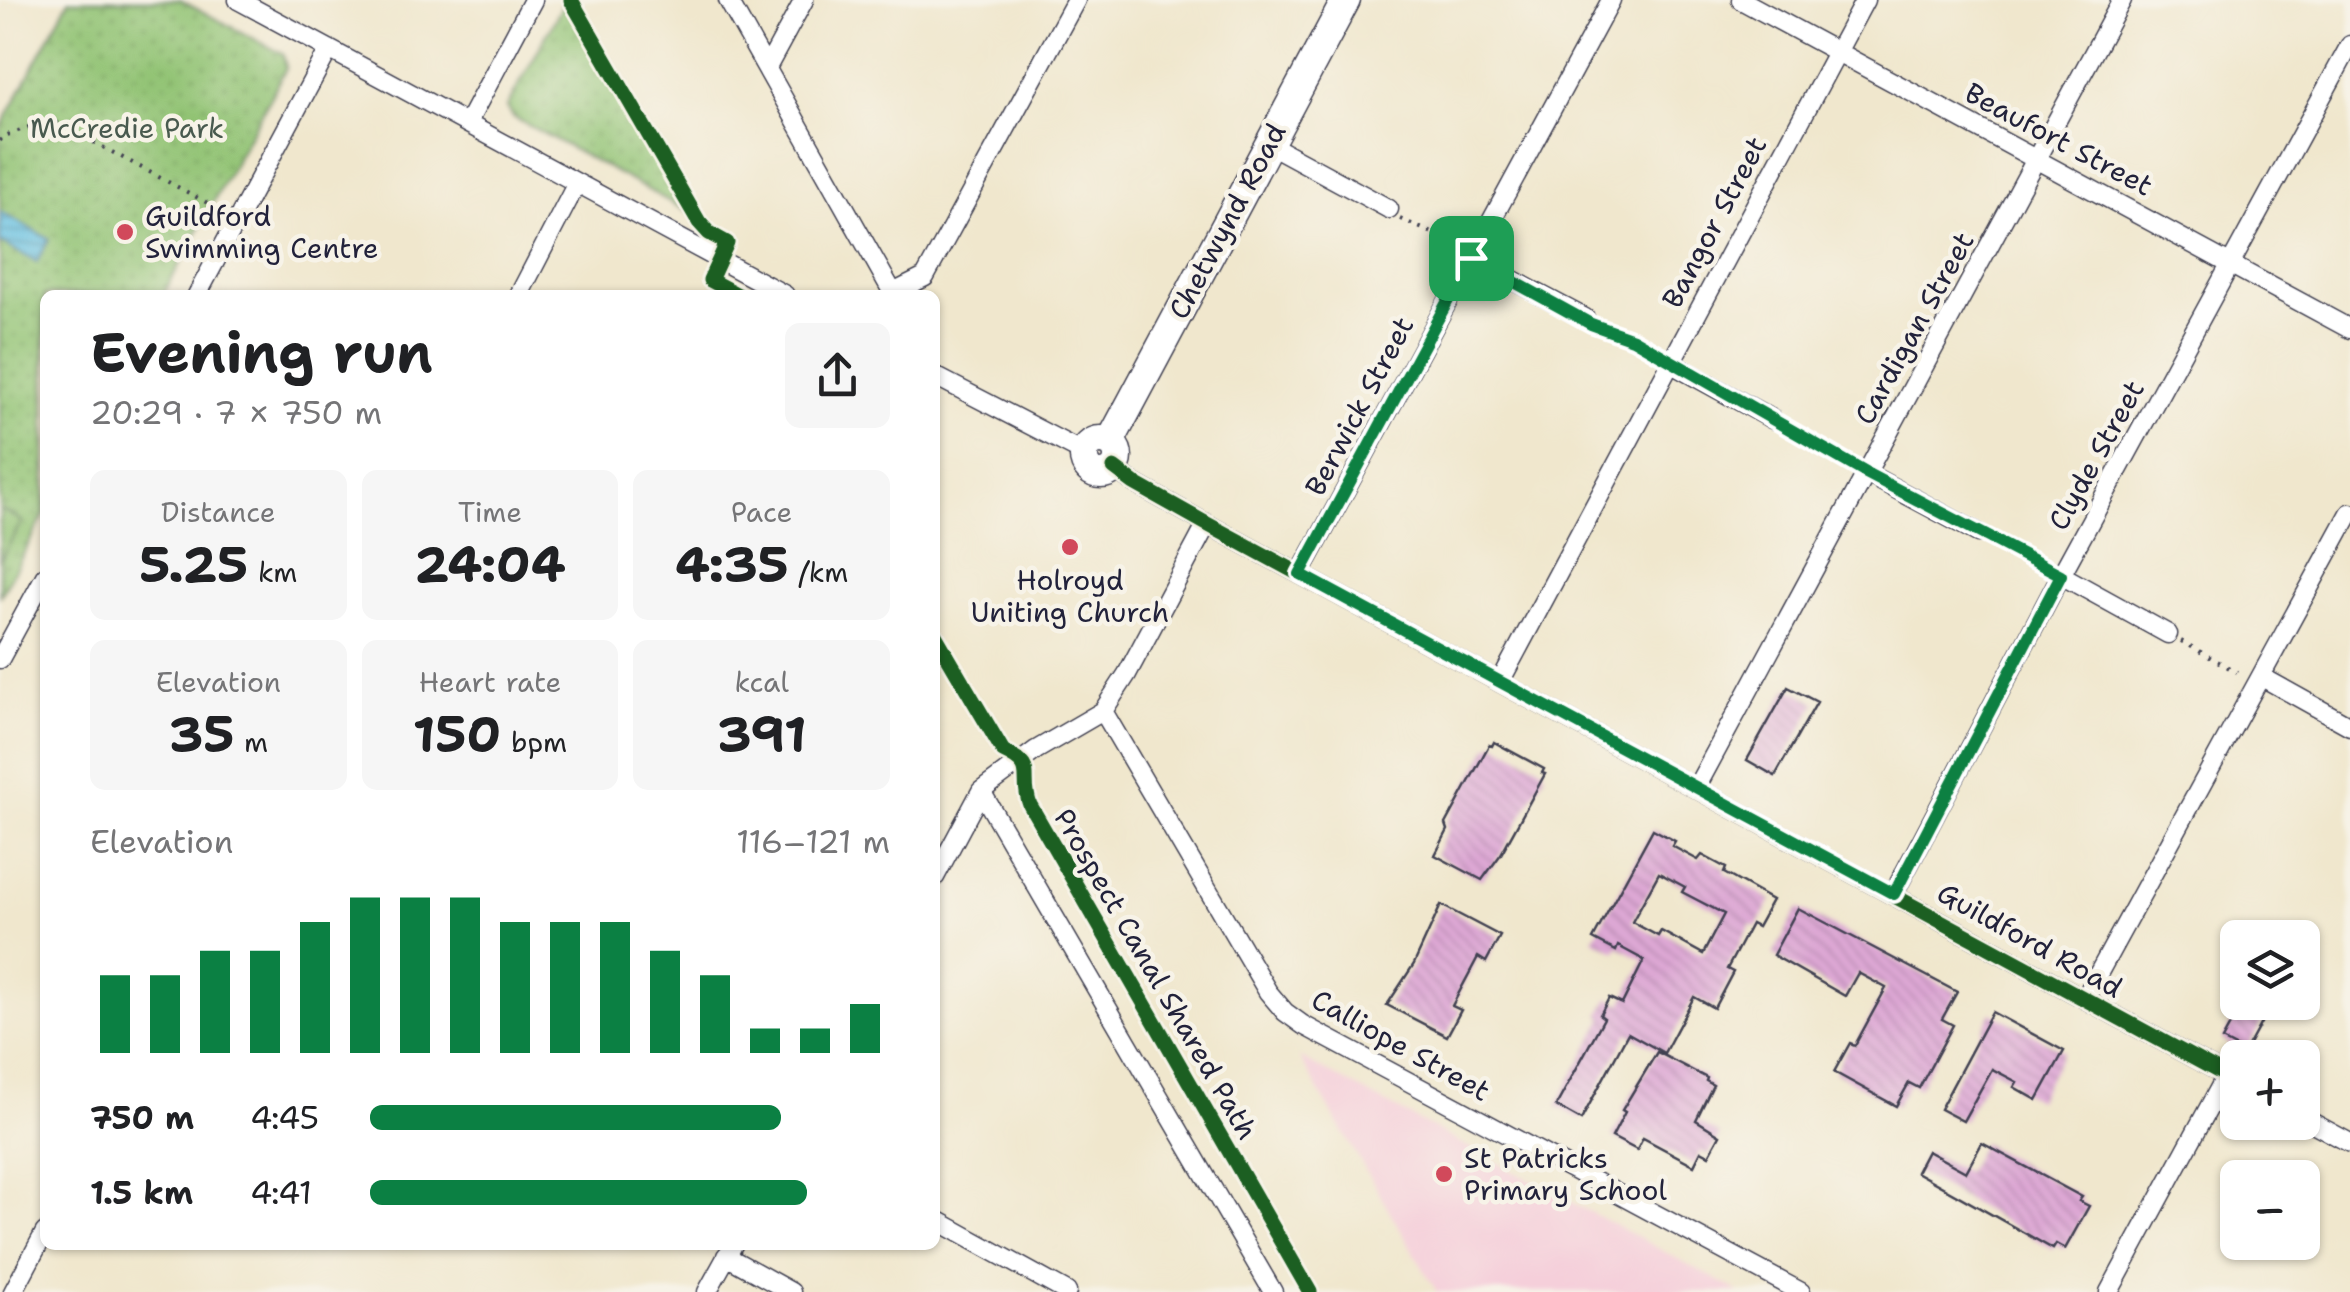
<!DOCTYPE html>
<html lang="en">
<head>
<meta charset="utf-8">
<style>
  body { margin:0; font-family:"Shantell Sans",sans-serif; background:#f6f6f6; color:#202124; height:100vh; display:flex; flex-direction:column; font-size:38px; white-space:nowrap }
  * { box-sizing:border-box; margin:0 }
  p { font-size:32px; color:#757577 }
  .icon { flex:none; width:55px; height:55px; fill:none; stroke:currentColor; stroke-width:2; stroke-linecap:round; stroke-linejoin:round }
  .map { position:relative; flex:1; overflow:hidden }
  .panel { position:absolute; left:40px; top:290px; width:900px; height:960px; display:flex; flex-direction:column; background:#fff; border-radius:15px; box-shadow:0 2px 8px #0004 }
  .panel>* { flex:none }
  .buttons { position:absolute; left:2220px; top:920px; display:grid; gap:20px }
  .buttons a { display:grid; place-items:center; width:100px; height:100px; border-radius:15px; background:#fff; box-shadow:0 2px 8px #0004; font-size:50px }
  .pin { position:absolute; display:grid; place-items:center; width:85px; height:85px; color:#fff; margin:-42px; border-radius:20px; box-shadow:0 5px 15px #0006 }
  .round { display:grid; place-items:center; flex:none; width:105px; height:105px; border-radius:15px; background:#f6f6f6 }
  .overview { display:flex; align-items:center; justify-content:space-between; height:170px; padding:0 50px }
  h1 { font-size:55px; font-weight:700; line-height:75px }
  .figures { display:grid; grid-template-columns:repeat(3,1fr); gap:15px; height:170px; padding:10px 50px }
  .figures div { display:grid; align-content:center; border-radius:15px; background:#f6f6f6; text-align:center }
  .figures b { font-size:50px; font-weight:700 }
  .figures small { font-size:28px; font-weight:400 }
  .figures p { font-size:28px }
  .chart { height:280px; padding:20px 50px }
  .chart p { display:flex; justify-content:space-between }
  .chart svg { width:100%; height:180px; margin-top:10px; stroke:#0b8043; stroke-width:6 }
  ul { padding:0 50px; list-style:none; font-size:32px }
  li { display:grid; grid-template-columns:160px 120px 1fr; align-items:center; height:75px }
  li i { height:25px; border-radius:12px; background:#0b8043 }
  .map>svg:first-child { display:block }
</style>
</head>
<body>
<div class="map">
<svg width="2350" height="1292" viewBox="0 0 2350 1292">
  <defs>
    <pattern id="grass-dots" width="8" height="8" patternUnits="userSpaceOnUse" patternTransform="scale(2.5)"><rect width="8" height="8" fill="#91c373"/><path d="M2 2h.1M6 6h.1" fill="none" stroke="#7da764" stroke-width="1.8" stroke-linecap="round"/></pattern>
    <pattern id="water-rules" width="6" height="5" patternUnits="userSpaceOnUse" patternTransform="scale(2.5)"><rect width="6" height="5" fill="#64c0e2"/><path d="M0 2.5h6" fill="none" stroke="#529cb8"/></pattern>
    <pattern id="building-back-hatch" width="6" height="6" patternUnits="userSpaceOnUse" patternTransform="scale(2.5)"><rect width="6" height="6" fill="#dda7d4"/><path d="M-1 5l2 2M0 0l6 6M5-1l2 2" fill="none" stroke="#bd8fb7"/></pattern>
  </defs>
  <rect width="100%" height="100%" fill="#f7f3e8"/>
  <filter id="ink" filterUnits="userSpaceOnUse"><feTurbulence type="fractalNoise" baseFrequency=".01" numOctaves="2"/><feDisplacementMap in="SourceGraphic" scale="20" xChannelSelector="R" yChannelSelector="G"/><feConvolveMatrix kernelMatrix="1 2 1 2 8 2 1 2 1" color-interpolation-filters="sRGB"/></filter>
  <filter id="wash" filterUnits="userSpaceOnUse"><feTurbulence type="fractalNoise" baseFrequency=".0048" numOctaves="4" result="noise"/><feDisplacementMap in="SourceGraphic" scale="40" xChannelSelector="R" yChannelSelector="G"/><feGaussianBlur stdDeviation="2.25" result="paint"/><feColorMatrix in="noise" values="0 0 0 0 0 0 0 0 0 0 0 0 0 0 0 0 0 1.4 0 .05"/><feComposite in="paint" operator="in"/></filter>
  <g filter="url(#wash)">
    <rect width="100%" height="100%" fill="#f0e7cd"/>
    <path fill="#f5cfda" d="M1299,1057L1740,1292H1437Z"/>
    <path fill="url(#grass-dots)" stroke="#5a7257" stroke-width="2.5" d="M69,0H180L283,54L286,68L163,295H45V514L0,597V129Z
      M564,3L687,211L513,117L507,107Z"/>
    <path fill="#91c373" stroke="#5a7257" stroke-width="2.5" d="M0,509L22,521L0,561Z"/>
    <path fill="url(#water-rules)" stroke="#43718e" stroke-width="2.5" d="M0,212L49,239L37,262L0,242Z"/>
    <g id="blocks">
      <path fill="url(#building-back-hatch)" fill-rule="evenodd" d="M1788,687L1817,702L1775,776L1747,760Z
        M1494,742L1544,769L1542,773L1545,774L1501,854L1482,880L1435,855L1448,830L1446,824L1489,745L1492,746Z
        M1653,829L1675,841L1672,846L1698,860L1702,855L1726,868L1724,873L1772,900L1757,927L1751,924L1734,956L1727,969L1733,972L1714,1008L1694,997L1664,1053L1628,1033L1581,1120L1556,1106L1604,1018L1600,1015L1609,998L1622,1004L1644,960L1618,946L1616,951L1593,939ZM1659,873L1685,887L1682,892L1724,914L1703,954L1661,931L1658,936L1632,922Z
        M1441,905L1500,936L1486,962L1478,957L1452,1006L1461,1010L1447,1036L1387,1005L1414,964Z
        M1798,908L1957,992L1942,1019L1953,1025L1919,1088L1909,1083L1896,1106L1834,1072L1850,1043L1855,1045L1886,988L1858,973L1845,996L1773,955Z
        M2243,1002H2254L2268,1010L2245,1052L2222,1040Z
        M1992,1012L2064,1051L2037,1100L2014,1087L2017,1082L1992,1069L1963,1121L1940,1109Z
        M1657,1052L1707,1078L1706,1081L1713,1085L1696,1120L1720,1135L1709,1155L1701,1151L1694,1165L1643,1138L1637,1150L1612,1137L1625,1112L1622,1110Z
        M1982,1143L2082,1197L2079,1201L2089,1206L2065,1249L2056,1244L2053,1249L1916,1172L1927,1151L1966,1172Z"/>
    </g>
  </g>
  <g filter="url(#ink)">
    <use href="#blocks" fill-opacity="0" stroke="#414051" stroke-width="2.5"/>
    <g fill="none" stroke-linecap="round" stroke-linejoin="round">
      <defs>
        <path id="street" d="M238,0L785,295
          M728,0L893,293L925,277L1076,0
          M1741,0L2350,329
          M768,66L804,0
          M468,122L533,0
          M1269,144L1389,209
          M1471,258L1585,318
          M197,295L329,49
          M519,295L577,183
          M1670,363L1772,419
          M935,376L1084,453
          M1114,468L1134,483L1207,524L2238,1082
          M1866,473L1978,533
          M1300,574L1611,0
          M2061,575L2168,634
          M0,659L45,576
          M2262,677L2350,726
          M1500,682L1865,0
          M1103,711L1268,992L1285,1012L1303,1025L1801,1292
          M1696,788L2122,0
          M981,791L1273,1292
          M935,877L981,791L1036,750L1103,711L1127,674L1207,524
          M1894,893L2061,575L2350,45
          M2085,998L2350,513
          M2302,1117L2350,1143
          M935,1219L1067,1292
          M726,1256L791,1292
          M13,1292L45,1232
          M707,1292L733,1245
          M2109,1292L2226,1076"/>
        <path id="secondary" d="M1084 457a17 17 0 1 1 34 0a17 17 0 1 1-34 0Z
          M1110,442L1346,0"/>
      </defs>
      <use href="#street" stroke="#414051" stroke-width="21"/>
      <use href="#secondary" stroke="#414051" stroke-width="31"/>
      <path stroke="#414051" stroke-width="4" stroke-dasharray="2.5 8" stroke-linecap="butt" d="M0,141L2,137L50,119L217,208
        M1400,219L1458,244
        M1597,326L1633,339L1657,352
        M1784,426L1850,464
        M1991,540L2045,567
        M2181,641L2237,672"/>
      <use href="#street" stroke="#fff" stroke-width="18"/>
      <use href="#secondary" stroke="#fff" stroke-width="28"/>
      <defs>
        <path id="cycleway" d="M571,0L699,222L709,233L727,243L710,280L738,295
          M1114,468L1134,483L1207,524L2238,1082
          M935,635L1003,751C1039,768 1019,775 1030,805L1310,1292"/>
      </defs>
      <use href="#cycleway" stroke="#f7f3e8" stroke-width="21"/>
      <use href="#cycleway" stroke="#1b5e20" stroke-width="15"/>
    </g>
  </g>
  <g fill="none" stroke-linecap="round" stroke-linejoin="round" filter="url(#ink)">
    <defs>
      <path id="route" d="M1471,258L1591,324L1633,339L1866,473L2061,575L1894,894L1300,574Z"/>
    </defs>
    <use href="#route" stroke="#fff" stroke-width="20"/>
    <use href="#route" stroke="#0b8043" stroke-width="12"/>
  </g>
  <g fill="#d1495b" stroke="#f7f3e8" stroke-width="4">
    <circle cx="125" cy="232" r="10"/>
    <circle cx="1070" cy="547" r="10"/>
    <circle cx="1444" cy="1174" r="10"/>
  </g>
  <g text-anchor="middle" stroke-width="9" stroke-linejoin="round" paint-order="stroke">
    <g font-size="28" fill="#495a4f" stroke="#f7f3e8">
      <text x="127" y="138">McCredie Park</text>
    </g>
    <g font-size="28" fill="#22223b" stroke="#f7f3e8">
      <text transform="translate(2059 139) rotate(28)" y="10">Beaufort Street</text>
      <text transform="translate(1227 221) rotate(-62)" y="10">Chetwynd Road</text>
      <text transform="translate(1714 222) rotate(-62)" y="10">Bangor Street</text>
      <text transform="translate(1914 328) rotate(-61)" y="10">Cardigan Street</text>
      <text transform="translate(1359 406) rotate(-62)" y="10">Berwick Street</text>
      <text transform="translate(2096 455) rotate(-61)" y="10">Clyde Street</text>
      <text transform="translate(2030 940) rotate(29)" y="10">Guildford Road</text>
      <text transform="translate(1156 974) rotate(60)" y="10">Prospect Canal Shared Path</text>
      <text transform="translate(1401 1045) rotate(29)" y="10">Calliope Street</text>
    </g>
    <g font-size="28" fill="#22223b" stroke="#f7f3e8" text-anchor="start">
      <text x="145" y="226">Guildford<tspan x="145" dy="32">Swimming Centre</tspan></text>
      <text x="1070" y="590" text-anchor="middle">Holroyd<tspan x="1070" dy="32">Uniting Church</tspan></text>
      <text x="1464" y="1168">St Patricks<tspan x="1464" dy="32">Primary School</tspan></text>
    </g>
  </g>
</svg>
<div class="buttons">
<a><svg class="icon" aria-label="layers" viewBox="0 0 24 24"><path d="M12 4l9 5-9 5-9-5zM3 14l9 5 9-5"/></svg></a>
<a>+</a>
<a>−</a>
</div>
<div class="pin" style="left:1471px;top:258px;background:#1e9e55"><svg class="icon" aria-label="arrive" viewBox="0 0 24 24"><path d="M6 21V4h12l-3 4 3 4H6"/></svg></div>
<section class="panel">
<div class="overview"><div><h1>Evening run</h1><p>20:29 · 7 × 750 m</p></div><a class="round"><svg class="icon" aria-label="share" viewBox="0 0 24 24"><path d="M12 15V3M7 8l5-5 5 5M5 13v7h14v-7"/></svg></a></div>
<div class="figures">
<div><p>Distance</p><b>5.25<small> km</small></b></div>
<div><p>Time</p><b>24:04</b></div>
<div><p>Pace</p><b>4:35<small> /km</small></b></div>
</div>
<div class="figures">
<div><p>Elevation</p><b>35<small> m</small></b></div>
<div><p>Heart rate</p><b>150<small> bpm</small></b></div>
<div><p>kcal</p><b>391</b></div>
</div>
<div class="chart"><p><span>Elevation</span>116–121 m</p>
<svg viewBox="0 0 160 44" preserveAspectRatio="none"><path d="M5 44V25M15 44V25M25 44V19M35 44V19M45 44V12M55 44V6M65 44V6M75 44V6M85 44V12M95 44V12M105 44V12M115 44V19M125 44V25M135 44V38M145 44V38M155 44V32"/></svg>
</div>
<ul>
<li><b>750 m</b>4:45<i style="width:79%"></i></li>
<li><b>1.5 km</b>4:41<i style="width:84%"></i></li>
</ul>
</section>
</div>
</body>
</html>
